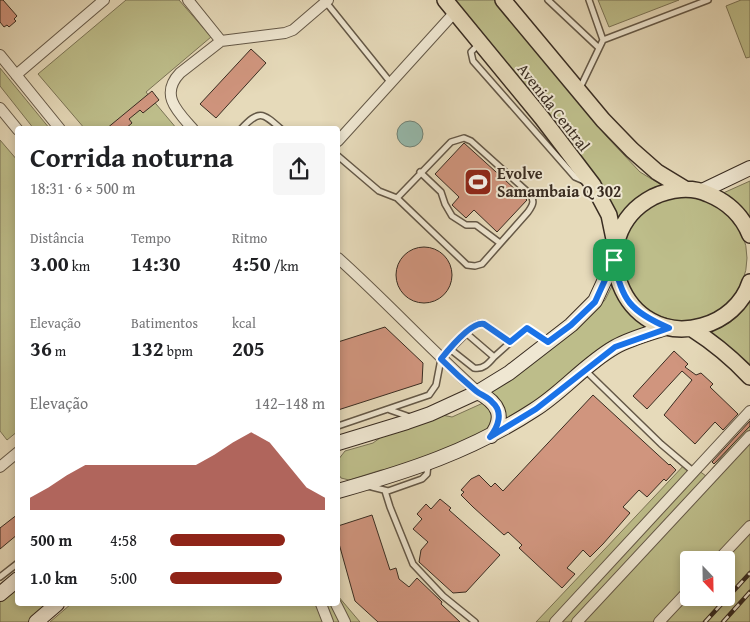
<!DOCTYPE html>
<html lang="pt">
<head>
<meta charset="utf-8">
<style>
  body { margin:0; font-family:"Gentium Book Plus",serif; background:#f6f6f6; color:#202124; height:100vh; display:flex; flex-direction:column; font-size:19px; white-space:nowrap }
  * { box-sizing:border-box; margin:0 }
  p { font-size:16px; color:#757577 }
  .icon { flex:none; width:28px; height:28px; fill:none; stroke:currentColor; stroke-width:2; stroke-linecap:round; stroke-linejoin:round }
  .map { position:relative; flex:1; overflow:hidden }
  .sheet { position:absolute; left:15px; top:126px; width:325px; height:480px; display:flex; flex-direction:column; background:#fff; border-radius:5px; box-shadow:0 2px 8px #0003 }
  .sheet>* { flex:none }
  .needle { width:32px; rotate:158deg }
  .fabs { position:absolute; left:680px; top:551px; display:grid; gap:10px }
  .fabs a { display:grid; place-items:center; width:55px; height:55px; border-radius:5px; background:#fff; box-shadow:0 2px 8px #0003; font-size:25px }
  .pin { position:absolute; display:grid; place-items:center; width:42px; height:42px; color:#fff; margin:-21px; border-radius:10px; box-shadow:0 2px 8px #0006 }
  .round { display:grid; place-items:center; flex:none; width:52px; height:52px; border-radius:5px; background:#f6f6f6 }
  .head { display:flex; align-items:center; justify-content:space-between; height:85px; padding:0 15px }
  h1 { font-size:28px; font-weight:700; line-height:38px }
  .figures { display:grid; grid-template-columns:repeat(3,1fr); gap:8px; height:85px; padding:5px 15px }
  .figures div { display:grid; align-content:center }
  .figures b { font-size:21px; font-weight:700 }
  .figures small { font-size:14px; font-weight:400 }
  .figures p { font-size:14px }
  .chart { height:140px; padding:10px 15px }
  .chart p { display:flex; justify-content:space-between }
  .chart svg { width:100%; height:90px; margin-top:5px; fill:#8f2418; opacity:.7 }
  ul { padding:0 15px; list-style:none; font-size:16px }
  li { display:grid; grid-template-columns:80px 60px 1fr; align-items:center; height:38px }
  li i { height:12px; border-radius:6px; background:#8f2418 }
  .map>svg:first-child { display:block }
</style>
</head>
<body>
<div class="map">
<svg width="750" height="622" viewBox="0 0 750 622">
  <rect width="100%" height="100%" fill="#e6daba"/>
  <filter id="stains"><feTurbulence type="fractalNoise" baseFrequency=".004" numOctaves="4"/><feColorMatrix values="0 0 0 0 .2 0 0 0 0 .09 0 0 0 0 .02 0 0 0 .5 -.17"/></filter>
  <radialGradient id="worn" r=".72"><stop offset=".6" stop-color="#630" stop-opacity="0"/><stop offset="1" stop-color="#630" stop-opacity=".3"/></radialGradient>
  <path fill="#bdbd8a" stroke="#7b7456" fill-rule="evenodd" d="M126,0H179L211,37L146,92L177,129H85L38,74Z
    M448,0H495L607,137L640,172L663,186L647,191L626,212L618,226Z
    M598,0H679L609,27Z
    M741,0H750V57L746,58L726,6Z
    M0,68L50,129H34L0,86Z
    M0,140L18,161V431L7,440L0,431Z
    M750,181V225L721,194Z
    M621 258a63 63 0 1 1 126 0a63 63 0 1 1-126 0Z
    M614,282L651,327L502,427L486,395L594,312L605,300Z
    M750,299V372L707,333C729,324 738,320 750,299Z
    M483,403L495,409L491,427L461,444L394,470H381L349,480L341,478L338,473V460L345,451L373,443L384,435L442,415L452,417Z
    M750,423V622H536L687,462L706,476ZM689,560H726V598H689Z
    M17,587L18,604H56L33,622H0V602Z
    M338,596L360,622H50L71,604H338Z"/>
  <path fill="#96bbae" stroke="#718276" d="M397 134a13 13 0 1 1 26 0a13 13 0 1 1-26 0Z"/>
  <path fill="#d0957e" stroke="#392c21" d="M0,0H3L17,16L14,19L16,21L9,27L7,25L4,27L0,22Z
    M251,49L266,63L216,118L200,104Z
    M152,91L159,100L143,113L140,110L129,119L132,123L125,129H106Z
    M464,143L527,200L497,232L474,210L466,218L452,205L459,197L435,174Z
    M396 275a28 28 0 1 1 56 0a28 28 0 1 1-56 0Z
    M385,327L423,363L422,383L338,410V342Z
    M674,351L688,364L685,367L696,375L701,373L713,384L710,387L738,414L723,430L715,422L695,444L664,415L692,380L682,371L647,409L633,396Z
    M593,395L669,465L670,464L676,470L666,481L664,479L647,497L639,490L623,507L630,513L603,544L590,557L583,550L567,568L575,574L562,588L519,548L522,545L508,532L504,535L473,507L461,495L464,492L461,490L471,479L479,475L491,487L495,483L503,491Z
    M750,421V426L714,464L712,462Z
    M440,499L451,508L449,510L500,555L466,592L453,593L419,562L421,550L428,542L413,529L422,519L417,514L426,504L431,509Z
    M18,514V534L0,549V528Z
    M372,515L390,570L396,568L399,579L409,587L417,578L442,602L441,604L460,622H378L355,601L338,540V526Z"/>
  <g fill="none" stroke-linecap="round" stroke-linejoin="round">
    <defs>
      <path id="service" d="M548,0L599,48
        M325,1L391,83
        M603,40L708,0
        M478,45L471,52L473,61L575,177L584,181
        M580,88L603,40L589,0
        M241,129C259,110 262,112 281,129
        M464,138L471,141L530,194C535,201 533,205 528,212L482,264L475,266L467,265L397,198L451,142Z
        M338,156L379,191L397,198
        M420,172L441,192L445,204L452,216L466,225H476L500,243
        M466,333L494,357L525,329L527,328L548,342
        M450,349L474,368C483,370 489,363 494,357
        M585,370L661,444L694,472
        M390,410L410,417
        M338,426L429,395L436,385L441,359L475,325L480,323L484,324L510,342
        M368,486L388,491L422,479L427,474L428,464
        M385,491L390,507L413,564L443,596L475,622
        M0,577L18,563"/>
      <path id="minor" d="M188,0L221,41L285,33L293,30L328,0
        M0,55L60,129
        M16,75L104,0
        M0,108L18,130
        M193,129C178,112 159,95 180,73L221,41
        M338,141L455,12
        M338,258C386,301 430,349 478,392
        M0,467L18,452
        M718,560L750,526
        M321,604L328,622
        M336,604L345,622
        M555,622L750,411
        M577,622L750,436
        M659,622L689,590"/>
      <path id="secondary" d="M702,191L750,168
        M478,392C498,403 506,416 491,436
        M338,443L407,422L430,414L478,392L509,373L571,325L595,301L614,260
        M338,491C409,471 471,451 534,410C563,392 585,364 615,347C631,338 651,333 669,327
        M0,594L18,579
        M36,622L57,604"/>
      <path id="primary" d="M445,0L542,118L593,185L609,215L615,244
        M503,0L603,120L632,150L657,172L685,189
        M750,235C742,215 728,202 708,194C691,186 670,189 653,197C579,236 623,348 702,326C724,320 743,304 750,282
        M692,329C714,343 732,358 750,377"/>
    </defs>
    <use href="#service" stroke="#645847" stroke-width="8"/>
    <use href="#minor" stroke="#645847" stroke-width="12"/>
    <use href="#secondary" stroke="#392c21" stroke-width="16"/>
    <use href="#primary" stroke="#392c21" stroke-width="18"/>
    <use href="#service" stroke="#efe7d2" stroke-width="5"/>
    <use href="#minor" stroke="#efe7d2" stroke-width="10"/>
    <use href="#secondary" stroke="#efe7d2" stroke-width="14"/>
    <use href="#primary" stroke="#e6daba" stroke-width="15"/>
    <defs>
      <path id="rail" d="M705,622L750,573
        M723,622L750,592"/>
    </defs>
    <use href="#rail" stroke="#392c21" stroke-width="4.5"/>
    <use href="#rail" stroke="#efe7d2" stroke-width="2.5" stroke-dasharray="8" stroke-linecap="butt"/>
  </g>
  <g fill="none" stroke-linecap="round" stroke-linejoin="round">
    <defs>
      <path id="route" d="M614,260C621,300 631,312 669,328L615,347L536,409L490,437C498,427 504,412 492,402C488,397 481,395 476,391C464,381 452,370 441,359C449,349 472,321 484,324L510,342L527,328L548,342L571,325L595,302Z"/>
    </defs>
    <use href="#route" stroke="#fff" stroke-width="10"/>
    <use href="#route" stroke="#1a73e8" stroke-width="6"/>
  </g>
  <defs>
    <symbol id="stadium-square" viewBox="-11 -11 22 22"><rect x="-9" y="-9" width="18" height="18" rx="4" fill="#8f2418" stroke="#efe7d2"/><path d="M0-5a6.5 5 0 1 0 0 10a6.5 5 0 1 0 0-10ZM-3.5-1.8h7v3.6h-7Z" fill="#fff"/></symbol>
  </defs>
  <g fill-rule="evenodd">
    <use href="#stadium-square" x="462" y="166" width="32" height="32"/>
  </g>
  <g text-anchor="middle" stroke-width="4" stroke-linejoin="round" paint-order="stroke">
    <g font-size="16" fill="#392c21" stroke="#efe7d2">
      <text transform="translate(554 107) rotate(52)" y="6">Avenida Central</text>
    </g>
    <g font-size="16" font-weight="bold" fill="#392c21" stroke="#efe7d2" text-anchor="start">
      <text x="497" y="179">Evolve<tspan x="497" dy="18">Samambaia Q 302</tspan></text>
    </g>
  </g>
  <rect width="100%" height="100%" filter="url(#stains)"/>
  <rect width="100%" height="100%" fill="url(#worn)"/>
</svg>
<div class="fabs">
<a><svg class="needle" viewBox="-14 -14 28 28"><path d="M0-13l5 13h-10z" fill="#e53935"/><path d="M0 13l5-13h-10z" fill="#757577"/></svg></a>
</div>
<div class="pin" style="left:614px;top:260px;background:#1e9e55"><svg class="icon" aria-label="arrive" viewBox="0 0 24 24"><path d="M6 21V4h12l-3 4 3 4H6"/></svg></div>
<section class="sheet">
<div class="head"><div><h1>Corrida noturna</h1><p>18:31 · 6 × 500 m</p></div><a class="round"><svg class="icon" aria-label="share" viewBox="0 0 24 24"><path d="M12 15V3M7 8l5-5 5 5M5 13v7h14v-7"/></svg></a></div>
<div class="figures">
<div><p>Distância</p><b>3.00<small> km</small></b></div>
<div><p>Tempo</p><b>14:30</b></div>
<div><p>Ritmo</p><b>4:50<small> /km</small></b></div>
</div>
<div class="figures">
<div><p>Elevação</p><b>36<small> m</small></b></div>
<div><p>Batimentos</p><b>132<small> bpm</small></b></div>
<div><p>kcal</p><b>205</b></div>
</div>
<div class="chart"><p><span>Elevação</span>142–148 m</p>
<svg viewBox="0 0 160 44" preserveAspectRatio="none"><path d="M0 44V38L10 33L20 27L30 22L40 22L50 22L60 22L70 22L80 22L90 22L100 17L110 11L120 6L130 11L140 22L150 33L160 38V44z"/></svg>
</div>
<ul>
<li><b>500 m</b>4:58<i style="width:74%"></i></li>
<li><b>1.0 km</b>5:00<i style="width:72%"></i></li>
</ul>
</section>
</div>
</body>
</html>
